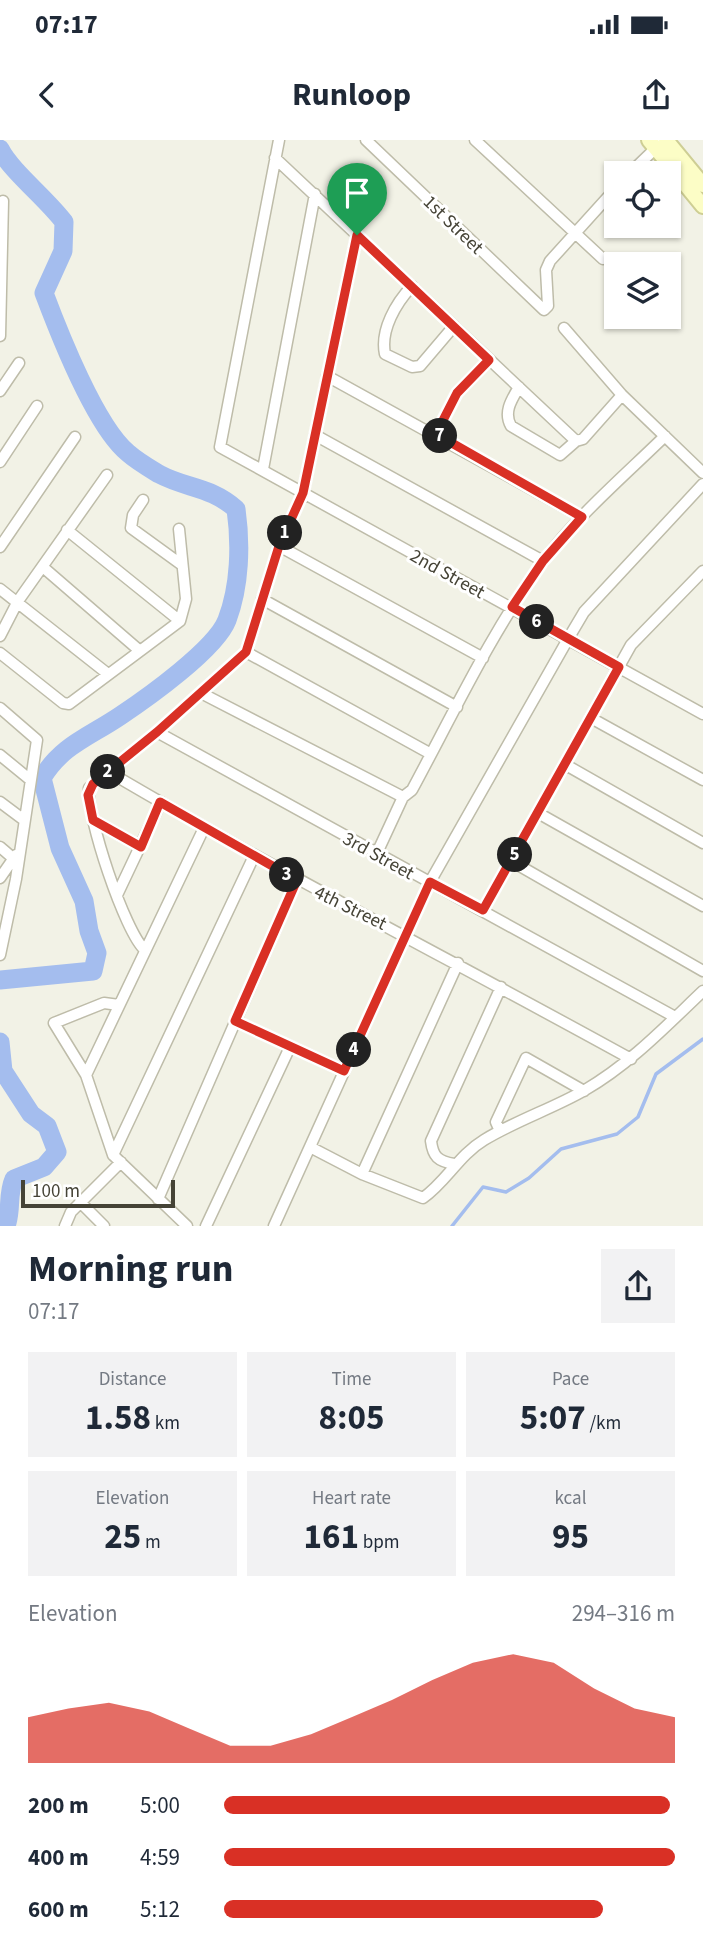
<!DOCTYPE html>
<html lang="en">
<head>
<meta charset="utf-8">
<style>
  body { margin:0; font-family:"Source Sans 3",sans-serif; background:#f2f2f3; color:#1f2937; height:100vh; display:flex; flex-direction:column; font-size:26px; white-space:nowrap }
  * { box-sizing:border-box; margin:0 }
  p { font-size:23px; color:#747a83 }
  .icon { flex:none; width:38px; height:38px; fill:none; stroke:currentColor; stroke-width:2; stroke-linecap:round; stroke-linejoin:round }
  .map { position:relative; height:1086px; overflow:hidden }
  .details { display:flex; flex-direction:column; background:#fff; flex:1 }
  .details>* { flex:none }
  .fabs { position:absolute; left:604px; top:21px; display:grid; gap:14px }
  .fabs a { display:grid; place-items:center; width:77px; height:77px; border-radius:0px; background:#fff; box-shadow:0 2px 5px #0004; font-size:35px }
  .scale { position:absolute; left:21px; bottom:18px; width:154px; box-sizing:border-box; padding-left:7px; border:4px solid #454336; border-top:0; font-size:19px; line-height:24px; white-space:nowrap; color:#454336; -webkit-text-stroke:5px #fff; paint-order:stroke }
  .pin { position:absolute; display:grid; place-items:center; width:60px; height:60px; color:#fff; margin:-72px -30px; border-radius:50% 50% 50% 0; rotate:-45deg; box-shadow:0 0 7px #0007 }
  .pin .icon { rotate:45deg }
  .km { position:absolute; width:35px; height:35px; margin:-18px; border-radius:50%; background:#222; color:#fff; font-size:19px; line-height:35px; text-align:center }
  .round { display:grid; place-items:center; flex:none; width:74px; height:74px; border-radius:0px; background:#f2f2f3 }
  .overview { display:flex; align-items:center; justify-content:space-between; height:119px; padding:0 28px }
  h1 { font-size:38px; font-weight:700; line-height:52px }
  .figures { display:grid; grid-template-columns:repeat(3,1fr); gap:10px; height:119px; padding:7px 28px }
  .figures div { display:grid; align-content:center; border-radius:0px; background:#f2f2f3; text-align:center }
  .figures b { font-size:35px; font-weight:700 }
  .figures small { font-size:19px; font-weight:400 }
  .figures p { font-size:19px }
  .chart { height:196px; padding:14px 28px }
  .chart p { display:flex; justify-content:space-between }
  .chart svg { width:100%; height:126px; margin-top:7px; fill:#d93025; opacity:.7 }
  ul { padding:0 28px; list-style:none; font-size:23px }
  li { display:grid; grid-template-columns:112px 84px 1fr; align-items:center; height:52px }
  li i { height:18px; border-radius:9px; background:#d93025 }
  .status { display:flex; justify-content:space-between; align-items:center; height:49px; padding:0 35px; background:#fff; direction:ltr }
  .status svg { height:19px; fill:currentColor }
  header { display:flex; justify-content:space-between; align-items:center; height:91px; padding:0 28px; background:#fff; font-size:32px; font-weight:700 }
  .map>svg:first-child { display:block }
</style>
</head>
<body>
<div class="status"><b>07:17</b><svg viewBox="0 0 49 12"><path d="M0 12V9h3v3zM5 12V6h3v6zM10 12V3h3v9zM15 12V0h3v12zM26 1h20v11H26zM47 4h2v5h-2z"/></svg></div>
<header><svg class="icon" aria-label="back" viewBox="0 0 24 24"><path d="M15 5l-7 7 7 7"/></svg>Runloop<svg class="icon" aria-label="share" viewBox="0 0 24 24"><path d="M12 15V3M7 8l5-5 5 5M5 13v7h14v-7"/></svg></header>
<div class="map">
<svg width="703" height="1086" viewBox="0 0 703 1086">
  <rect width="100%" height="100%" fill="#f2f2e6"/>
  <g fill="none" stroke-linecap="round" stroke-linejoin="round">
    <path stroke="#a4bdee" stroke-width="3.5" d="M452,1086L483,1047L506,1052L529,1038L561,1009L617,994L638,977L656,934L703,899"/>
    <path stroke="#a4bdee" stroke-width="19" d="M0,9C11,31 47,59 64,82L63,111L44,153C59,193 96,287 128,313C137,321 149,328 159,334C187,349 210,346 236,369C241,404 240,446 227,480C216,509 147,558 120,576C89,597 62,605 42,638L60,708L84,761L89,791L97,813L93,831L0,840
      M0,902L3,931L31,974L47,986L57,1012L44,1027L14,1039C7,1055 12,1070 6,1086"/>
    <defs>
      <path id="minor" d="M279,0L220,307L703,574
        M366,0L544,170L548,166L546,130L550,121L616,48
        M475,0L603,119
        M275,18L576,301L583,299L622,255
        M630,33L660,4
        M412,146C396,163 380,190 385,214L412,227L420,226L454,186
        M564,188L622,255L703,333
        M0,196L3,61
        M327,236L582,377
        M519,247C512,259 503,272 511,286L560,315L576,301
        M0,251L19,223
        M436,294L457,253L489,220
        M315,295L543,421
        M0,322L37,266
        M263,329L315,54
        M143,360L133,375L131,388L182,425
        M67,390L180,481
        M279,406L483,518
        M0,407L75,297
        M0,449L108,534
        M262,459L457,567
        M0,496L18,461L107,335
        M140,511L180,481L186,459L179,389
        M246,512L431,614
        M0,513L63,563L69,564L140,511L44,428
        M201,553L403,657
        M0,568L37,600L16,739L0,815
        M591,578L703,640
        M157,592L675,877
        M0,615L28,638
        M566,625L703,703
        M109,632C280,733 457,823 631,919
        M0,662L24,680
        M538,673L703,766
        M93,680L141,707
        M0,707L14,719
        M377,713L403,657L412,650C453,574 491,493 542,423C577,376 623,337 665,296
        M511,721L703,831
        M0,738L16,715
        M117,755L161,662
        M483,770L631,505L703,431
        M145,810C125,793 86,675 89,648L157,592L246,512L279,406L303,353L357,95
        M119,865L104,863L54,883L86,935L113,1015L187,1086
        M235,881L344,931
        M86,935L204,688
        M500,991L496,982L526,918L584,951
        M310,1007L362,1034L423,1058C446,1042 459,1015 484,1000C517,980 554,968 585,950C630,924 666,886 703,851
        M113,1015L254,716
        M454,1024C438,1021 433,1017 431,1001L501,847
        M362,1034L458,823
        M158,1059L297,740
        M80,1062L104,1086
        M65,1086L71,1072L121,1022
        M206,1086L290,907
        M274,1086L430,742L568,499L584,472L703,344"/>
      <path id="secondary" d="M649,0L703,66
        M666,0L703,45"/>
    </defs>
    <use href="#minor" stroke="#bebca9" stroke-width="13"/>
    <use href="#secondary" stroke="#cece94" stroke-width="18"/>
    <use href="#minor" stroke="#fff" stroke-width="10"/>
    <use href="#secondary" stroke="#fcfdc6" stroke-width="14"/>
  </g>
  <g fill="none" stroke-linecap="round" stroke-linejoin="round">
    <defs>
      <path id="route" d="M357,95L489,220L457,253L436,294L582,377L543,421L512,467L619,527L483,770L430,742L344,931L235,881L297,740L160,662L141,707L93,680L88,655L93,644L157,592L246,512L279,406L303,353Z"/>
    </defs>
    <use href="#route" stroke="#fff" stroke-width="14"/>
    <use href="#route" stroke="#d93025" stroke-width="9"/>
  </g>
  <g text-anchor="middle" stroke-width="6" stroke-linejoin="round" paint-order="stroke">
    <g font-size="19" fill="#454336" stroke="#fff">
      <text transform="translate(454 84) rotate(44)" y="7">1st Street</text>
      <text transform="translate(448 433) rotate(29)" y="7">2nd Street</text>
      <text transform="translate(379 715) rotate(29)" y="7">3rd Street</text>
      <text transform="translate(351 767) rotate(26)" y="7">4th Street</text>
    </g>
  </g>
</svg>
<div class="fabs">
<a><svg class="icon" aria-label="locate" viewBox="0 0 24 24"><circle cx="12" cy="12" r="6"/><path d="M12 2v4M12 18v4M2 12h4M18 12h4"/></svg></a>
<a><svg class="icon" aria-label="layers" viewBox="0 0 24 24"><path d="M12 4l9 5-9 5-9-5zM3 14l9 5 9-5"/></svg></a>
</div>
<div class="scale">100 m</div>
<div class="pin" style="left:357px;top:95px;background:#1e9e55"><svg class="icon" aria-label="arrive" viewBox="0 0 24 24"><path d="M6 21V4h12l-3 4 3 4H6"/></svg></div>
<b class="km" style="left:285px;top:393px">1</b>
<b class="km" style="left:108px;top:632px">2</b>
<b class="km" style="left:287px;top:735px">3</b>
<b class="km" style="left:354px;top:910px">4</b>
<b class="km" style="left:515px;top:715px">5</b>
<b class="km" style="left:537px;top:482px">6</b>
<b class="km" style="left:440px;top:296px">7</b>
</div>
<section class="details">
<div class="overview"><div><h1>Morning run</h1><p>07:17</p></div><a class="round"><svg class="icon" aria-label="share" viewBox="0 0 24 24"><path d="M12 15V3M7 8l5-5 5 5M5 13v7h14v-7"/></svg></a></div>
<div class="figures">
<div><p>Distance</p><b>1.58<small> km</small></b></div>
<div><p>Time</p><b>8:05</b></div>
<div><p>Pace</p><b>5:07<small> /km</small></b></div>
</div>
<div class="figures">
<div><p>Elevation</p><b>25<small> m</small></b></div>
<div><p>Heart rate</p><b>161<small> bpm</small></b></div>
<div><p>kcal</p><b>95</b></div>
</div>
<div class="chart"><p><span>Elevation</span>294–316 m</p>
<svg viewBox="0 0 160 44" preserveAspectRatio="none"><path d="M0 44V28L10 25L20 23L30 26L40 32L50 38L60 38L70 34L80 28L90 22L100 15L110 9L120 6L130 9L140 18L150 25L160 28V44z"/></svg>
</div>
<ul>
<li><b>200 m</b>5:00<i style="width:99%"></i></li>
<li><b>400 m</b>4:59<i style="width:100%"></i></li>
<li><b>600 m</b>5:12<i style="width:84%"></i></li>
</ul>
</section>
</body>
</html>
